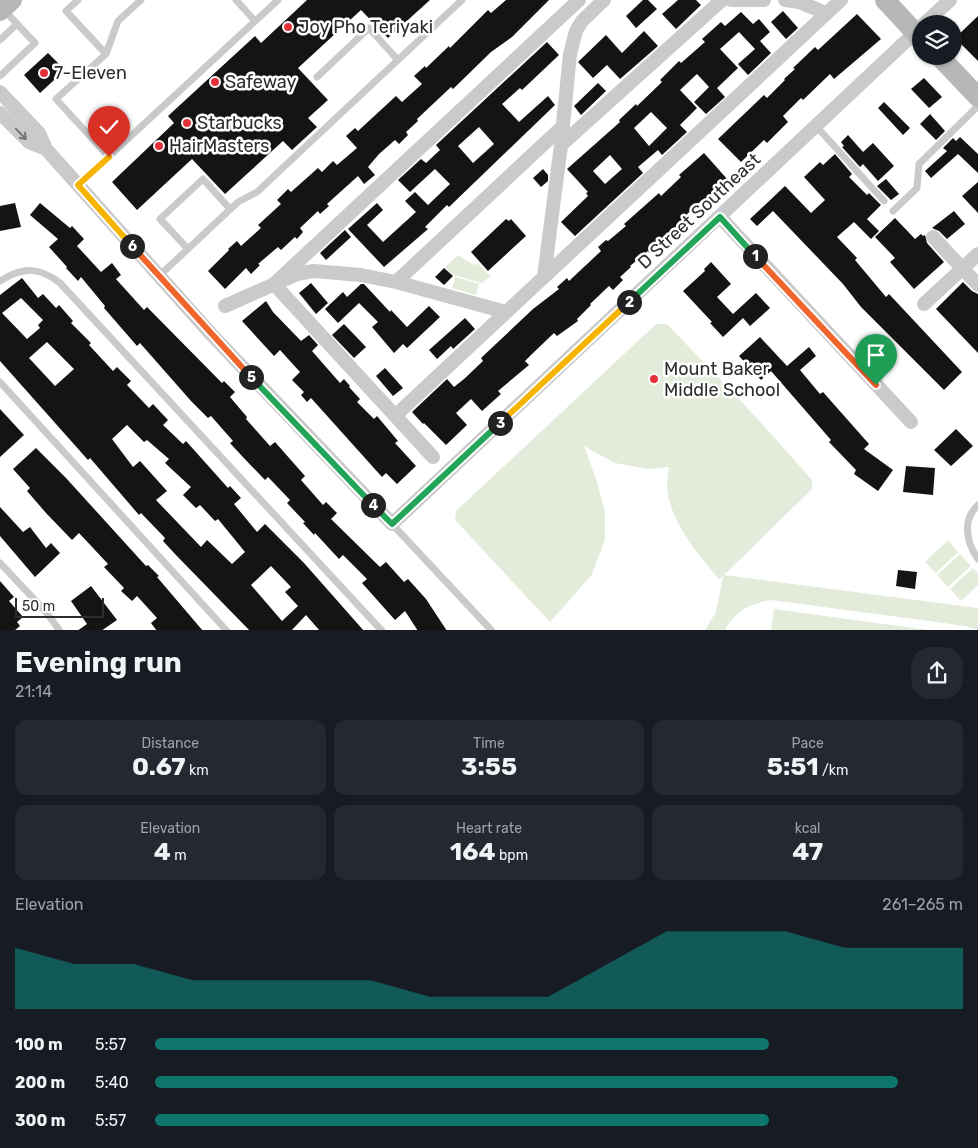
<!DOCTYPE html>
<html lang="en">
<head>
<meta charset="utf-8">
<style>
  body { margin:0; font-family:Rubik,sans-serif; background:#242831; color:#f1f3f6; height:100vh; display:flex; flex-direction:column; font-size:19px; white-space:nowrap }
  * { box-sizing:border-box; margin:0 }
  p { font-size:16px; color:#9ea1a6 }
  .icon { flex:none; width:28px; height:28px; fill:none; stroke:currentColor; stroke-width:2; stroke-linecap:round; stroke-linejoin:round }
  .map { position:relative; height:630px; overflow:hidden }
  .drawer { display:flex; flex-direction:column; background:#171b24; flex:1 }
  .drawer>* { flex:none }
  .controls { position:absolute; left:912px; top:15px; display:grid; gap:10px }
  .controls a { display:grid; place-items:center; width:50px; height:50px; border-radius:50%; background:#171b24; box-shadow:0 1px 4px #0004; font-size:25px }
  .scale { position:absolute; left:15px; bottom:12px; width:89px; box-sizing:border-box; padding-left:5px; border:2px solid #2d2d2d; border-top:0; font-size:14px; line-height:18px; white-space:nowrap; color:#2d2d2d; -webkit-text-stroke:4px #fff; paint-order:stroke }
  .pin { position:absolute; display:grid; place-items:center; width:42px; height:42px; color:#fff; margin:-51px -21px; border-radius:50% 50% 50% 0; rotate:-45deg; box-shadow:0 0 5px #0007 }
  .pin .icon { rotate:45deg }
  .km { position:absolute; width:25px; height:25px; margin:-12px; border-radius:50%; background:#222; color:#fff; font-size:14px; line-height:25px; text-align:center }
  .round { display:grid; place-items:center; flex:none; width:52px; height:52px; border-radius:20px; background:#242831 }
  .head { display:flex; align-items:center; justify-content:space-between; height:85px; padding:0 15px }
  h1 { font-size:28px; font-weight:700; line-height:38px }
  .figures { display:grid; grid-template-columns:repeat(3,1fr); gap:8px; height:85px; padding:5px 15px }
  .figures div { display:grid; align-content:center; border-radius:12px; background:#242831; text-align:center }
  .figures b { font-size:25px; font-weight:700 }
  .figures small { font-size:14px; font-weight:400 }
  .figures p { font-size:14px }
  .chart { height:140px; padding:10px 15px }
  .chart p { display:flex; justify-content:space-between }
  .chart svg { width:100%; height:90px; margin-top:5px; fill:#0f766e; opacity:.7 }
  ul { padding:0 15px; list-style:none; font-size:16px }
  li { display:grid; grid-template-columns:80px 60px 1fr; align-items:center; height:38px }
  li i { height:12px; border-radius:6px; background:#0f766e }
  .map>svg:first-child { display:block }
</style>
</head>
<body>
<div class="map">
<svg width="978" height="631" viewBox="0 0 978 631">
  <rect width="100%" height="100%" fill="#fff"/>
  <path fill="#e3ebdb" d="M458,255L474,265L478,263L491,277L481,283L451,274L445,267Z
    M455,277L479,284L476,295L452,288Z
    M656,324H667L754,415L812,480V489L724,575L978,608V630L966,626L771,600C751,603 734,612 725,630H705L716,612L723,576L719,579C699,556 668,519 667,486C667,480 668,473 669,467L647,469L615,463L584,446L597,482L605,512V540L591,576L550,622L455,520L456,511Z
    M948,540L958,552L936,573L925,562Z
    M960,554L971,566L948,587L937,575Z
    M973,568L978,573V585L961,601L950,589Z
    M774,609L928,630H771Z"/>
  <path fill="#141414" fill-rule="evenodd" d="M307,0H430L388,38L361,10L298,68L328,100L308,118L317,127L292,150L283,141L225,194L192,159L137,210L112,182L174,123L168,116L255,36L261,43Z
    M506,0H549L512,37L491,52L453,89L451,87L417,119L418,121L406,132L408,135L399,144L395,140L379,154L368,167L375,175L364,184L358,176L327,204L329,206L320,214L318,211L300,228L303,232L297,239L295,237L281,250L278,247L258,264L260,265L251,274L246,268L225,289L208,271L229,250L228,249L237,241L241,246L261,228L258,225L281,204L277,200L288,189L291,192L318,168L322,172L333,161L337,165L357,148L346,136L355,128L358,131L396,96L402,102L422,84L414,76L425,66L426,68L449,46L450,48L488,10L491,13Z
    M643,0H648L657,9L636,28L626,16Z
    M678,0H696L701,5L676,29L662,14Z
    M783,11L798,28L786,39L771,22Z
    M741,12L753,24L759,19L770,32L760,41L771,53L748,75L738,64L755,49L739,32L720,49L738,68L717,88L725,97L706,114L694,102L709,87L697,74L680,90L697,108L680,125L687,132L662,155L658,150L638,167L643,173L575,236L561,222L588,196L586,193L588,192L567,169L620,122L619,120L636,104L637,106L662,82L660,80L679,61L681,63L705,42L702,39L721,22L725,26ZM651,112L667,128L649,146L634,128ZM610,155L622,169L605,184L593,171Z
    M857,14L881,39L834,79L830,74L803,100L801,98L783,116L788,122L767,143L764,140L741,162L718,139L764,95L767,98L785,80L784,79L795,69L793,68L815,47L818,50Z
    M978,16V61L955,38Z
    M644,31L658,46L620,79L607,65L593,78L578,62L606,35L622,53Z
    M547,42L559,55L522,90L520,88L502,104L519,122L548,96L555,105L449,207L447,205L425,227L428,229L384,267L348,229L377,203L383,210L367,225L383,242L416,212L405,201L415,192L428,205L450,184L435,169L410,192L398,180L421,159L426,163L440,150L436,145ZM479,127L494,144L473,163L458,146Z
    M48,53L65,70L40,93L24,75Z
    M924,78L942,97L929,108L911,89Z
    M598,83L606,91L581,115L574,106Z
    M884,102L910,128L903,135L878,108Z
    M930,114L945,131L936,140L920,124Z
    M848,135L863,152L873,143L894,166L878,181L863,164L860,167L842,147L844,146L841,142Z
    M960,137L978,154V173L958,154L931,178L925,171L947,151L943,148L953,138L956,141Z
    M704,153L728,180L703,202L702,200L682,219L684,221L676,228L675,227L650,253L648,251L630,266L631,267L620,277L623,280L613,290L609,286L590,304L591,305L577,319L578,321L557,336L554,333L533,353L525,361L529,365L498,391L501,394L482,411L471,399L456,413L467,425L446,445L424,423L423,424L412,412L447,379L454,387L464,379L483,361L481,358L533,309L559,289L557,287L567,278L569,281L601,251L598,247L606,240L608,241L626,226L624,224L659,193L661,196L681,177L679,175Z
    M835,154L852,174L849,177L867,195L869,193L881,205L867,219L879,231L871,239L854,222L837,237L857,258L855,260L886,297L889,294L962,372L944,390L861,307L843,284L773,211L757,226L750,219L785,186L811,213L825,200L804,177L820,162L823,165Z
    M543,169L548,175V181L541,187L533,178Z
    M886,179L899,194L891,200L877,186Z
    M978,182V213L962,196Z
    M15,203L21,227L0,231V206Z
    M40,203L70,228L72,226L84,239L77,246L101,272L112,263L121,275L116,279L144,310L147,307L222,383L224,381L235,392L230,397L247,417L246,419L270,446L275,442L305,476L301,480L323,505L326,502L337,513L331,519L380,567L386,562L404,582L408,579L426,599L447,631H418L405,611L395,620L362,583L367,579L343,555L339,559L315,533L314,535L303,523L305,522L287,503L290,500L268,477L265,480L241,455L230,443L233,441L211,416L208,418L191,401L140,343L137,346L104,308L105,306L81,277L78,281L66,268L67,267L49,247L58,239L30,215Z
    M954,211L965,224L947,239L939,231L932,228Z
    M895,218L915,239L921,234L923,236L925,235L927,243L944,262L914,289L890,262L895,258L875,237Z
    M506,219L509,221L511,219L526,236L488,271L471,252Z
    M345,230L351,237L326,260L320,253Z
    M711,262L731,284L717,297L733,314L756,293L770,308L750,326L743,318L723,337L710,323L712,322L683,291L705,271L704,269Z
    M444,268L453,276L444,285L435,277Z
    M22,278L38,298L43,294L56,308L59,305L73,321L71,323L91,343L89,345L113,371L117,367L131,381L127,385L149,408L153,404L168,420L163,425L183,444L186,441L228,488L230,486L241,498L234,504L257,532L265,524L304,563L364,631H320L306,615L291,631H250L175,554L163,541L165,538L141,513L139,515L90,458L88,460L0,361V295ZM21,298L43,320L38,325L40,328L27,339L2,313ZM47,342L74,369L55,386L29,358ZM127,425L144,442L147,440L169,459L165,463L191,487L183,495L196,508L200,505L215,521L218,519L245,552L232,564L207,540L201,547L156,500L167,491L140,461L133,467L112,439ZM271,566L291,587L285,592L298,606L282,621L251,585Z
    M963,282L972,291L978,294V353L936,309Z
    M311,283L328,303L316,314L299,293Z
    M361,284H364L390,312L391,310L407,327L429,306L440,317L407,348L403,344L394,353L372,327L378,322L359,303L338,323L325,309L343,292L347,297Z
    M266,301L273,312L301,341L309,335L318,345L312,351L340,383L344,379L350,386L349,387L360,399L357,402L374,419L377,416L398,441L395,443L416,466L397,484L386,473L382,477L311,398L307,402L301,395L304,392L292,380L300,372L280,350L274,356L242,321Z
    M465,318L475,329L453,349L451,346L437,359L429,350Z
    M344,324L366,347L354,358L332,335Z
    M760,337L787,366L809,347L816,356L800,370L820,394L823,392L869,444L864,449L893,470L878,491L854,474L856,470L829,442L831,440L771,371L761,380L739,356Z
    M385,368L403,388L393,396L376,376Z
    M0,409L24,435L0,457Z
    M956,429L973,446L951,466L934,450Z
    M36,448L66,478L146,566L148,565L159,576L157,577L203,631H157L151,623L157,618L137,596L132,601L121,591L124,588L104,567L108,564L79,533L72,540L46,513L27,491L30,488L13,469Z
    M906,466L935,468L933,495L903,492Z
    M0,507L23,532L30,527L46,548L51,543L60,553L35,577L0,536Z
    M898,570L917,572L915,589L896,586Z
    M0,581L14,597L9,601L23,617L17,622L20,626L14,631H0Z
    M91,586L117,620L101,631H77L87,624L71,601Z"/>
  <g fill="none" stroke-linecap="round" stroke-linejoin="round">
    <path stroke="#cacaca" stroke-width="7" d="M78,0L66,11L106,54
      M236,0L255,21
      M0,40L17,24
      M0,76L35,43L3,9
      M317,77L369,28L398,60
      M816,126L884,201
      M109,157L56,99L106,54L118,21L141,0
      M78,185L278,0
      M893,211L917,188L919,164L978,106
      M188,249L160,219L203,179L230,209
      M159,276L238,202L257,192L462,0
      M0,281C23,267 38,266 60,283L382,631
      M0,382L227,631
      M978,505C962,520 966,542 978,559
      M392,524L492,631
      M0,563L46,612L60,631"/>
    <path stroke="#cacaca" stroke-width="14" d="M731,0H764
      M785,0L799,2L826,13
      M924,24L950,0
      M0,92L39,133L46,149L211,334L392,524L921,27
      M0,113L29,142L46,149
      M561,145L722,0
      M720,217L911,422
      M933,237L978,285
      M544,277L561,145L570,54L576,31L582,21L604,0
      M396,282L562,127
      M924,304L978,254
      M225,306L297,274L314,271L361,275L396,282L506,312
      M396,415L841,0
      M433,457L274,284L579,0"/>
    <path stroke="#b7b7b7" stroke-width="20" d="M885,0L921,39
      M0,11L12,0
      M939,56L978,97"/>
  </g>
  <defs><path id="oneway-shaft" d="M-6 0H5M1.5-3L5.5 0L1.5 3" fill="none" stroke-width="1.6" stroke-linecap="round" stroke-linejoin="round" transform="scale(1.25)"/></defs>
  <use stroke="#747474" href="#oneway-shaft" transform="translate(21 134) rotate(46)"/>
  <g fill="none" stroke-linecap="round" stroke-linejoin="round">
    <defs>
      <path id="split-1" d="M755,256L876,385"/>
      <path id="split-2" d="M629,302L720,217L755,256"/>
      <path id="split-3" d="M500,423L629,302"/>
      <path id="split-4" d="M373,505L392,524L500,423"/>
      <path id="split-5" d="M251,377L373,505"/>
      <path id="split-6" d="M132,246L251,377"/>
      <path id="split-7" d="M109,157L78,185L132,246"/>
    </defs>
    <use href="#split-1" stroke="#fff" stroke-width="10"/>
    <use href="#split-2" stroke="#fff" stroke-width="10"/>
    <use href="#split-3" stroke="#fff" stroke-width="10"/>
    <use href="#split-4" stroke="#fff" stroke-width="10"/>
    <use href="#split-5" stroke="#fff" stroke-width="10"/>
    <use href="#split-6" stroke="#fff" stroke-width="10"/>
    <use href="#split-7" stroke="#fff" stroke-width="10"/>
    <use href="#split-1" stroke="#f0652b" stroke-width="6"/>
    <use href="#split-2" stroke="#22a559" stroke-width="6"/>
    <use href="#split-3" stroke="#f5b400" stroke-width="6"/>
    <use href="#split-4" stroke="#22a559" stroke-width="6"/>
    <use href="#split-5" stroke="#22a559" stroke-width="6"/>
    <use href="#split-6" stroke="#f0652b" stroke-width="6"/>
    <use href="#split-7" stroke="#f5b400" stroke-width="6"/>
  </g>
  <g fill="#e23139" stroke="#fff" stroke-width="2">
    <circle cx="288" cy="27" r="5"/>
    <circle cx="44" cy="73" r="5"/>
    <circle cx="215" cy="82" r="5"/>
    <circle cx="187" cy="123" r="5"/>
    <circle cx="159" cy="146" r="5"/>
    <circle cx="654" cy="379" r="5"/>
  </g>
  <g text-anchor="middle" stroke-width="5" stroke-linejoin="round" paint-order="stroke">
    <g font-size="18" fill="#2d2d2d" stroke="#fff" text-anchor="start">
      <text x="298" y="33">Joy Pho Teriyaki</text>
      <text x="54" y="79">7-Eleven</text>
      <text x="225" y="88">Safeway</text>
      <text x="197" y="129">Starbucks</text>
      <text x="169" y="152">HairMasters</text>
      <text x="664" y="375">Mount Baker<tspan x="664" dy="21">Middle School</tspan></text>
    </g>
    <g font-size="18" fill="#2d2d2d" stroke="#fff">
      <text transform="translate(699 211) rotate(-43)" y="6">D Street Southeast</text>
    </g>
  </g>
</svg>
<div class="controls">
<a><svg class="icon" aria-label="layers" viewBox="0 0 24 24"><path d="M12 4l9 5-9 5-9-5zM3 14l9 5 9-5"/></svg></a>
</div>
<div class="scale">50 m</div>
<div class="pin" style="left:876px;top:385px;background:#1e9e55"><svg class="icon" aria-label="arrive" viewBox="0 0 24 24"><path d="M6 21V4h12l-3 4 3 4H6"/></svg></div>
<div class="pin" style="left:109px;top:157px;background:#d93025"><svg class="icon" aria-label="check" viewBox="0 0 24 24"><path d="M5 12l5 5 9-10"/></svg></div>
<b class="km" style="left:755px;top:256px">1</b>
<b class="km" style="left:629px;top:302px">2</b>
<b class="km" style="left:500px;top:423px">3</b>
<b class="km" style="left:373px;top:505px">4</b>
<b class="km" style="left:251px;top:377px">5</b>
<b class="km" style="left:132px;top:246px">6</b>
</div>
<section class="drawer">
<div class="head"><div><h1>Evening run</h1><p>21:14</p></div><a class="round"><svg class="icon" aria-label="share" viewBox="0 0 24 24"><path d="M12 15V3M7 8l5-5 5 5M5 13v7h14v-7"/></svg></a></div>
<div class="figures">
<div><p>Distance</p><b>0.67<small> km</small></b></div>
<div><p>Time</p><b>3:55</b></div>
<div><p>Pace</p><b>5:51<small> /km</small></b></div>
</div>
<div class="figures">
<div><p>Elevation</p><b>4<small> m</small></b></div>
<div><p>Heart rate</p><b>164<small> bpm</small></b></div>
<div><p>kcal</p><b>47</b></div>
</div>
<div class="chart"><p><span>Elevation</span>261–265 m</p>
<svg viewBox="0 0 160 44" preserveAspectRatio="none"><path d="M0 44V14L10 22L20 22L30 30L40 30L50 30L60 30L70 38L80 38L90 38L100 22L110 6L120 6L130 6L140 14L150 14L160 14V44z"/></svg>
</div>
<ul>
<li><b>100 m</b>5:57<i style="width:76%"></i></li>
<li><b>200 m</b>5:40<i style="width:92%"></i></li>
<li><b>300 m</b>5:57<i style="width:76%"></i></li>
</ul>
</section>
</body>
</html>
